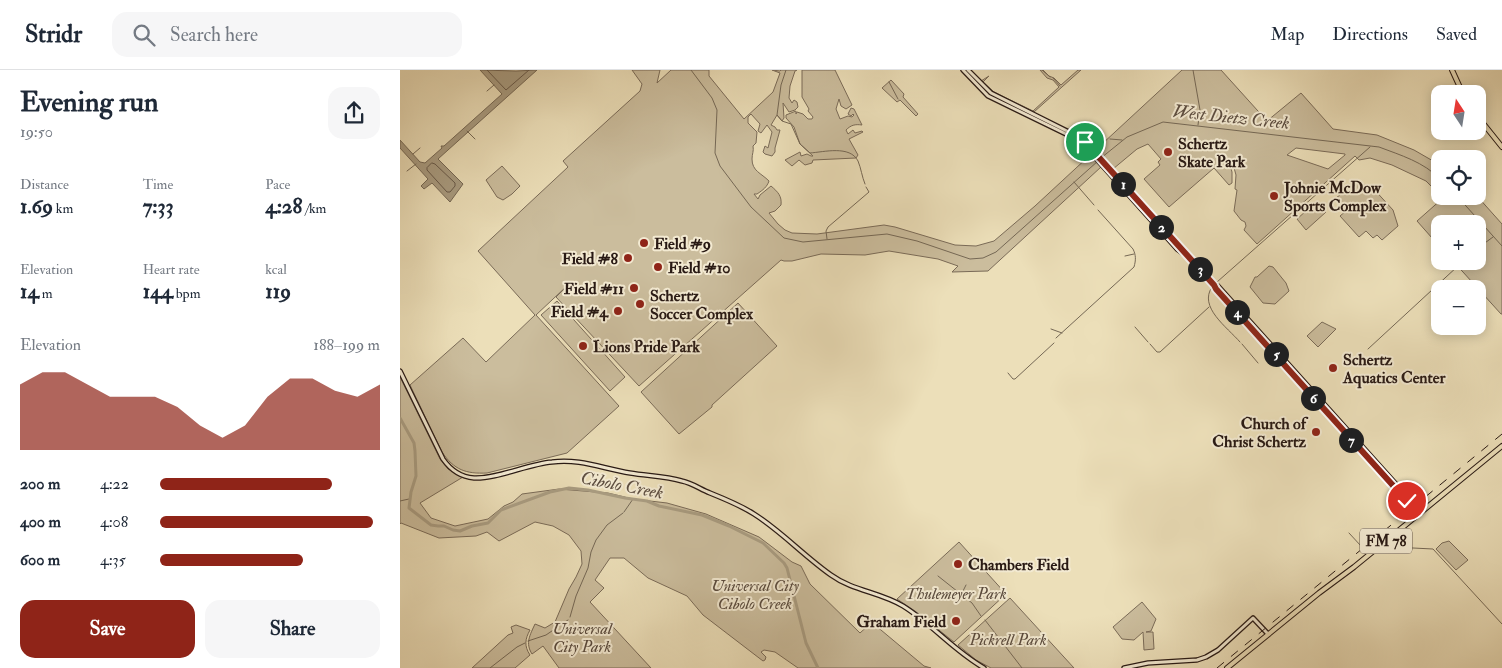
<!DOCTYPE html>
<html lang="en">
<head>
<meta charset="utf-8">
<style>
  body { margin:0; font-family:"IM FELL Double Pica",serif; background:#f6f6f7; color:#1f2937; height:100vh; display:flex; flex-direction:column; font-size:19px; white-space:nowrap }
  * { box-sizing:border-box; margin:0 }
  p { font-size:16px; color:#747a83 }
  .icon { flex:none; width:28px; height:28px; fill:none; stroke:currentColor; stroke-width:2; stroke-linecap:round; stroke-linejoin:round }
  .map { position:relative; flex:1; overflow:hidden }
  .side { display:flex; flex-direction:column; background:#fff; width:400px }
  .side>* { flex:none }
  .needle { width:32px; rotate:348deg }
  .tools { position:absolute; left:1031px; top:15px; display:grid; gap:10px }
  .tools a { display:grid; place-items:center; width:55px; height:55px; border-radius:10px; background:#fff; box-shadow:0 2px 12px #0003; font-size:25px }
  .pin { position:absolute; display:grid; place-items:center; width:42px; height:42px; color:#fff; margin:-21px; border:2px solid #fff; border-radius:50%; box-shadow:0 1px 5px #0007 }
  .km { position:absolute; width:25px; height:25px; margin:-12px; border-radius:50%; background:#222; color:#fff; font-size:14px; line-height:25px; text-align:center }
  .round { display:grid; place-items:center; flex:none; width:52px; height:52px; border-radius:15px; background:#f6f6f7 }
  .overview { display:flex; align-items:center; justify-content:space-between; height:85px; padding:0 20px }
  h1 { font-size:28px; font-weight:700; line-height:38px }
  .figures { display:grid; grid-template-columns:repeat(3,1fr); gap:8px; height:85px; padding:5px 20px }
  .figures div { display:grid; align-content:center }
  .figures b { font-size:21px; font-weight:700 }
  .figures small { font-size:14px; font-weight:400 }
  .figures p { font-size:14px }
  .chart { height:140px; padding:10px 20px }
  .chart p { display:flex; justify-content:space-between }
  .chart svg { width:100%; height:90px; margin-top:5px; fill:#8f2418; opacity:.7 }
  .button { display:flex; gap:10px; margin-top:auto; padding:10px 20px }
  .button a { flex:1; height:58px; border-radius:15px; background:#8f2418; color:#fff; font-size:20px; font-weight:700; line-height:58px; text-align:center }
  .button a+a { background:#f6f6f7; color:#1f2937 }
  ul { padding:0 20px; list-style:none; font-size:16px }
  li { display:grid; grid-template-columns:80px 60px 1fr; align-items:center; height:38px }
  li i { height:12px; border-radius:6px; background:#8f2418 }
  header { display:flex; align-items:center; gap:30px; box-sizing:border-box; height:70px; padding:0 25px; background:#fff; border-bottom:1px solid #e0e1e3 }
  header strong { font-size:24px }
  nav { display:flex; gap:28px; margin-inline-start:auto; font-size:18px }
  .search { width:350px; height:45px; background:#f6f6f7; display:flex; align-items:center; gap:12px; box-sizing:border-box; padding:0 18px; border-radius:15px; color:#747a83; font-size:19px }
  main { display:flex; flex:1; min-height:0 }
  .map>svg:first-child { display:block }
</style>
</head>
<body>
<header>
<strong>Stridr</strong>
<div class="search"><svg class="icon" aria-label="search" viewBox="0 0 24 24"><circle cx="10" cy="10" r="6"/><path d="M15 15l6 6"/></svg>Search here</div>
<nav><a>Map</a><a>Directions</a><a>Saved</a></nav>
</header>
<main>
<section class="side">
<div class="overview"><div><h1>Evening run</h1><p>19:50</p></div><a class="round"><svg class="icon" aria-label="share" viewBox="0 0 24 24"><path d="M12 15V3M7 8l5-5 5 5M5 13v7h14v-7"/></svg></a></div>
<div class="figures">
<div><p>Distance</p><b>1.69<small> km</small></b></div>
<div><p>Time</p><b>7:33</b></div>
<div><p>Pace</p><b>4:28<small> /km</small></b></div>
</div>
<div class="figures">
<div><p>Elevation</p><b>14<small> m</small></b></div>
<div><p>Heart rate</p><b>144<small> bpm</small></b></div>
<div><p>kcal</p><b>119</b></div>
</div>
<div class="chart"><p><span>Elevation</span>188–199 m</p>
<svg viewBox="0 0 160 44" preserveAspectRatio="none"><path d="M0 44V12L10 6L20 6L30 12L40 18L50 18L60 18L70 23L80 32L90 38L100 32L110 18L120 9L130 9L140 15L150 18L160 12V44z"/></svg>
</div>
<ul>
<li><b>200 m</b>4:22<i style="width:78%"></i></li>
<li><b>400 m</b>4:08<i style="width:97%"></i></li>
<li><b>600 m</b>4:35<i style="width:65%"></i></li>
</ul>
<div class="button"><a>Save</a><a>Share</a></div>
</section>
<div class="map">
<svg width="1102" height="598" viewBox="0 0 1102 598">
  <rect width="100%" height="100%" fill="#ecdfb9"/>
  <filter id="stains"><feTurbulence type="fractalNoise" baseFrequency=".004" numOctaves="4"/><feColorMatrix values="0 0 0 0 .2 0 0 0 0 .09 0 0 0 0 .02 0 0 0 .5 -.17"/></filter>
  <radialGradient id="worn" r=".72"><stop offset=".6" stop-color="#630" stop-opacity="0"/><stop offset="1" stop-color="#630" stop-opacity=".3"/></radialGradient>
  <path fill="#cbbd9d" stroke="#7a6b58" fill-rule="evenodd" d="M232,0H260L257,13L271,0H309V6L344,49L373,22L380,3L372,0L380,1L381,0H397L395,1L390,16L389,28L392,33L394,30L397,32L398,37L395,40L389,42L383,33L384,48L382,51L377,45L371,55L375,57L377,60H380L375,78V82L372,86L365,84L363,82L365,76L368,78L372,62L367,55L361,63L358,61L360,54L351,44L348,47V53L357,62L356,73L353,76C354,81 352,84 352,89C352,101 361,103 369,111C367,117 363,120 357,124H354L358,129L360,125L371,116C378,122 382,126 381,135L375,141L369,143L378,154L385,160L392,163L417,164L484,155L495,157L555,175L576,176L594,171L635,136L782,0H821L867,51L901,23L933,59L977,65L1014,80L1040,95V125L1026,111L992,95L970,88L959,90L955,86L857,174L844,160L846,156L845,152L841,150L834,141L837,120L835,119L836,105L833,94L830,95L832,102V113L829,115L814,98L769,137L744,109L760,95L758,92L761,89L748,74L737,79L713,99L710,96L701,97L588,201L552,202L558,196L538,189L489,181L465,185L421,184L392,191H384L381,190L239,316L156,227L169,214L136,245L219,336L167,383L87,403C66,404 54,400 42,382L10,315L63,268L86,292L135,245L78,181L168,97L163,91L240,21L242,14ZM896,78L945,84V85L928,99L887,85Z
    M402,0H435L452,35L446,39L441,36L439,29L436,39L440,49L448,46L452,47L454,45L453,44L451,46L448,44L451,38L454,39L462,55C455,54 451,55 446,60L448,64L453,60L455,63L462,61L463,62L449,69L458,85L456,88L413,90L412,93L405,95L399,90L392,96L385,90L400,82L401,86L407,84L411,86H413L400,74L394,57L386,48V45L396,41V44L397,42L403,44L408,49H412L413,47L408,41L409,39L402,27Z
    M640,0H643L649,6L654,8L661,15L678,0H681L634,42C615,34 595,27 581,11L589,6L583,12L594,22L633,41L659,17L653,10L647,8Z
    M491,10L504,24L503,27L518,44L516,46L500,30L497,32L482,18Z
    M102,96L120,116L112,124L103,130L97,127L86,110Z
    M954,113L971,116L993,140L998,156L982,170L977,165L973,168L966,161L959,167L940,146L946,141L935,129Z
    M1041,126H1077L1102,154V244H1101L1053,191H1078V154H1040V177L1017,151L1043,128Z
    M916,132L926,142L906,160L897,149Z
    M869,196L873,197L886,213L889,221L875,234L863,233L850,217L855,207H857Z
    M157,231L225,307L210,321L141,245Z
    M338,233L377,276L312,335V337L279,364L241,322Z
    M922,252L936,259L918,277L907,266Z
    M0,307L40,389L48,399L63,407L20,433L31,448L55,456L88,449L104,436L113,432L122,424L159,419L208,423L233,429L267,433L306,444L359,467L392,492L401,496L410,514L460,563L471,553L473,556L475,555L524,596L531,598H398L375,582L364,580L361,582L366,587L365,590L363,591L303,545L287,526L248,508L224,488H210L195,510L204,518L190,532L251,598H159L143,576L132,584C125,573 130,565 135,554L145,558L155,552L169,519L176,507L182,494L181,481L169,465L153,456L135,452L99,471L87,462L76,466L39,468L1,453L0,454Z
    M1049,471L1068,490L1056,500L1036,479L1042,473Z
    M559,472L606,524L554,572L515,541L497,529Z
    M610,528L674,598H591L576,590L558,575Z
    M742,532L756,549L751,561L746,562H753L754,579L744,580L743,562L734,570L722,569L713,557Z
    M116,555L130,560C125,569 124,576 130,585L115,598H72L108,565L113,563L111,557Z"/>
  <path fill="#a99c81" stroke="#756855" d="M80,0L116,1L137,0L38,89L63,114L50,132L32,113L24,119L21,116L28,109L0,78V70L20,92L25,93L42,78L41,76H44L102,24Z"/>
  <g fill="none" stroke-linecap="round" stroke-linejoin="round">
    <path stroke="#685a4a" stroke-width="1" d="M87,0L106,20L129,0
      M32,93L35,94L55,113V116L50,122H47L27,100V98Z"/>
    <path stroke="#756855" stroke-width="1" d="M291,0L312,28L317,40L315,83L320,96L351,137L384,168L403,172L487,164L517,171L570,189L583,188L596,182L698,91
      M386,0L381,15L377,45L382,51L391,54L400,74L410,83C424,82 450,75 458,91C461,98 462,107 465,114
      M642,0L650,7
      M793,0L800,40L798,55
      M653,8L660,16
      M489,12L498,29
      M87,21L94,15
      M67,61L75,69
      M710,69L722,70
      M13,84L20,78
      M701,88L727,67L763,52L979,77C1000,85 1024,92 1040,109
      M7,101L16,94
      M674,112L694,135
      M1057,126L1102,176
      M427,169L426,161L428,157L469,122L466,117
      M1078,178L1093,167
      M725,186L734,184
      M1061,193L1063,191
      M817,212L970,77
      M812,217C798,237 827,257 840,272
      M735,257L748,272
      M651,259L662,263
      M656,268L734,197C736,190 736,185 733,179L698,140
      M750,274L757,282H760L809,237
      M842,274L858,293
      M968,279L1058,196
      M608,303L613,309H615L654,273
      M0,431L9,429
      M224,442L233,429
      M949,463L961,476
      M989,474L993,477L1033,479L1102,554
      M964,480L966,481L983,466L984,467
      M538,506L572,533L581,546
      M562,523L566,515
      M170,547L176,526L188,498L191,482L196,470L207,455L223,443
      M585,550L622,598
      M128,571L146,565L168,550
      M90,598L117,577L125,573"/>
    <path stroke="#a99c81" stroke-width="3" d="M0,348L14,373L15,381L16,406L11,422L9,438L31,455L38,456H44L53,460L60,461L72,456L88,453L101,440L150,422L169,418L188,420L225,428L247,431L259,436L302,445L329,456L363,473L384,493L387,498L406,573L418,598"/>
    <defs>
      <path id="secondary" d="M563,0L588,26L668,65L683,74L777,179L793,191L814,215L818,216L1021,442
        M568,0L591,23L669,62L685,72L786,185
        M815,215L816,219L1018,444
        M0,301L43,389C50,399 61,407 74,408C97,409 128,394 152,392C179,388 204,399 230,403C247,406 265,406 282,411C292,413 300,419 310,423C325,429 340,435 354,444C381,461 404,486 431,505C453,521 480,522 503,536C532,554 554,581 584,598
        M724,598L748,593L797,590L806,587L818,580L853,548L868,564"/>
      <path id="primary" d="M1052,0L1063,24
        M1078,47L1102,77
        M827,598L919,523L954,497L1102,376"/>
    </defs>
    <use href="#secondary" stroke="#281914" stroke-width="5.5"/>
    <use href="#primary" stroke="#281914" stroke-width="6"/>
    <use href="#secondary" stroke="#f3ead2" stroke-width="3"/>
    <use href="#primary" stroke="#ecdfb9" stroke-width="4"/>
    <path stroke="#281914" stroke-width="1" stroke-dasharray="9 9" stroke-linecap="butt" d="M817,598L1102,364"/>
  </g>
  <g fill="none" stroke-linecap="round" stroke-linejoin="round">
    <defs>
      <path id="route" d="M685,72L814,215L816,219L1007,431"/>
    </defs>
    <use href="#route" stroke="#fff" stroke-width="10"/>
    <use href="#route" stroke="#8f2418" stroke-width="6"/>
  </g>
  <g fill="#8f2418" stroke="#f3ead2" stroke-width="2">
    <circle cx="768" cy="82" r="5"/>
    <circle cx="874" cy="126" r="5"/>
    <circle cx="244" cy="173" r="5"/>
    <circle cx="228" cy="188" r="5"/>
    <circle cx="258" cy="197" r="5"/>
    <circle cx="234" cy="218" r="5"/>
    <circle cx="240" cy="234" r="5"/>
    <circle cx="218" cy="241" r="5"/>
    <circle cx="183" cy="276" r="5"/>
    <circle cx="933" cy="298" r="5"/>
    <circle cx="916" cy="362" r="5"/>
    <circle cx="558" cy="494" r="5"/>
    <circle cx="556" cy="551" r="5"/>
  </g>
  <g text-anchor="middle" stroke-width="4" stroke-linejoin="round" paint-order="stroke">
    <rect fill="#f3ead2" stroke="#65584d" stroke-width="1" x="960" y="458.5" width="52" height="25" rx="4"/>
    <g font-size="15" font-weight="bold" fill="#281914">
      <text x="986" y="476">FM 78</text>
    </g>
    <g font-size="16" font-weight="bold" fill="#281914" stroke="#f3ead2" text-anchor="start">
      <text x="778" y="79">Schertz<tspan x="778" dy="18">Skate Park</tspan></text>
      <text x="884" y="123">Johnie McDow<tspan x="884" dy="18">Sports Complex</tspan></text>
      <text x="254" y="179">Field #9</text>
      <text x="218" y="194" text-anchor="end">Field #8</text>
      <text x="268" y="203">Field #10</text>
      <text x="224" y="224" text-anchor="end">Field #11</text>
      <text x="250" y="231">Schertz<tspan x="250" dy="18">Soccer Complex</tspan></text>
      <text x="208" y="247" text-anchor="end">Field #4</text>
      <text x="193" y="282">Lions Pride Park</text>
      <text x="943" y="295">Schertz<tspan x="943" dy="18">Aquatics Center</tspan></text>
      <text x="906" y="359" text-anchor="end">Church of<tspan x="906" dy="18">Christ Schertz</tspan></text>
      <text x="568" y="500">Chambers Field</text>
      <text x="546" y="557" text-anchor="end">Graham Field</text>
    </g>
    <g font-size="16" font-style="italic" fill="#594a3d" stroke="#f3ead2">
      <text x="355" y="521">Universal City<tspan x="355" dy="18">Cibolo Creek</tspan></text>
      <text x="556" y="529">Thulemeyer Park</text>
      <text x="182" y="564">Universal<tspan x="182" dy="18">City Park</tspan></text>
      <text x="608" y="575">Pickrell Park</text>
    </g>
    <g font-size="18" font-style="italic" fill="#5c4d40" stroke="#f3ead2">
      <text transform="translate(831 47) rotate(6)" y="6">West Dietz Creek</text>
      <text transform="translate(222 415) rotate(11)" y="6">Cibolo Creek</text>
    </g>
  </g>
  <rect width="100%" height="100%" filter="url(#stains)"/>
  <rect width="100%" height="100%" fill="url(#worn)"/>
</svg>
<div class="tools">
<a><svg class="needle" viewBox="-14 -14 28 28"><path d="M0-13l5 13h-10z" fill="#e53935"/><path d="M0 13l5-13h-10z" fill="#747a83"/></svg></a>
<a><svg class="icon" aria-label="locate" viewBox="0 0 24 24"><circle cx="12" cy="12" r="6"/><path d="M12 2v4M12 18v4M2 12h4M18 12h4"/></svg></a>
<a>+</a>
<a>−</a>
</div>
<div class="pin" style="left:685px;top:72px;background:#1e9e55"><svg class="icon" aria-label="arrive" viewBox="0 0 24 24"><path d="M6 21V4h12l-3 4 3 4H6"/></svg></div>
<div class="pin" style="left:1007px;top:431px;background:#d93025"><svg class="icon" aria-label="check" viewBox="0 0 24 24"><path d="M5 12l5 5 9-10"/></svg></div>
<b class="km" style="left:723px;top:114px">1</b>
<b class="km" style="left:761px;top:157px">2</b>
<b class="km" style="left:800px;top:199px">3</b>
<b class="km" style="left:837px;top:242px">4</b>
<b class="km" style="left:876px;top:284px">5</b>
<b class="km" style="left:913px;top:328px">6</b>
<b class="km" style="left:951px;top:370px">7</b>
</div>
</main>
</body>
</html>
